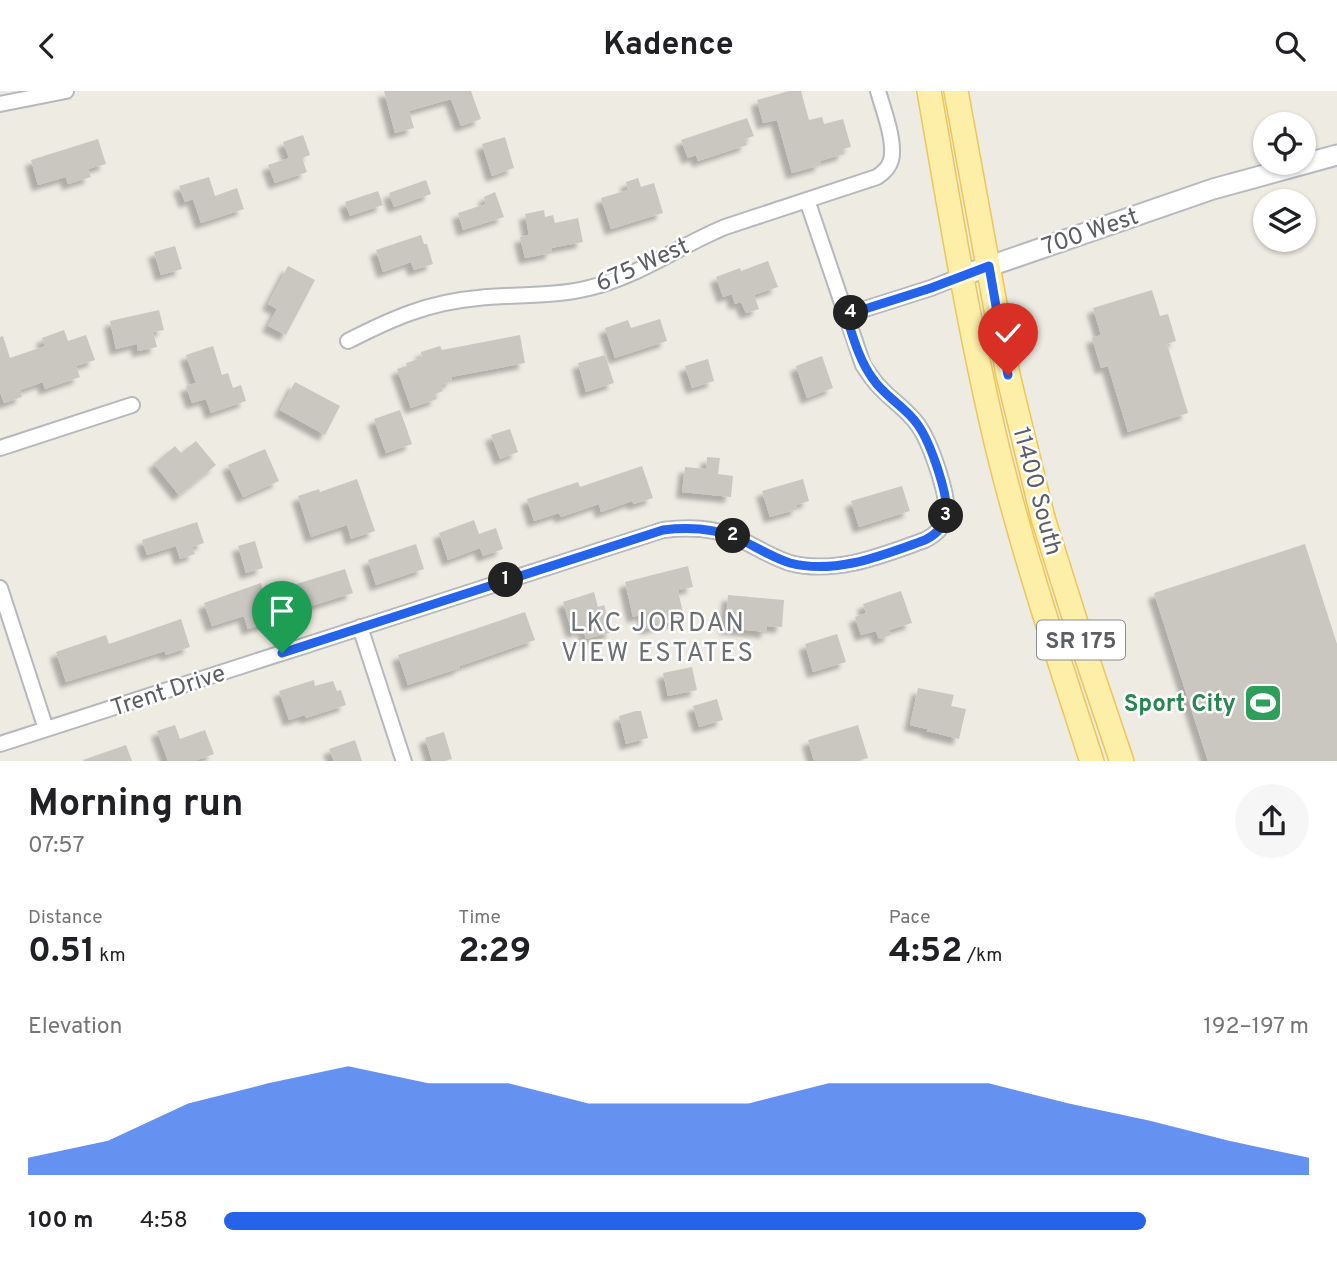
<!DOCTYPE html>
<html lang="en">
<head>
<meta charset="utf-8">
<style>
  body { margin:0; font-family:Overpass,sans-serif; background:#f6f6f6; color:#202124; height:100vh; display:flex; flex-direction:column; font-size:26px; white-space:nowrap }
  * { box-sizing:border-box; margin:0 }
  p { font-size:23px; color:#757577 }
  .icon { flex:none; width:38px; height:38px; fill:none; stroke:currentColor; stroke-width:2; stroke-linecap:round; stroke-linejoin:round }
  .map { position:relative; height:670px; overflow:hidden }
  .drawer { display:flex; flex-direction:column; background:#fff; flex:1 }
  .drawer>* { flex:none }
  .tools { position:absolute; left:1253px; top:21px; display:grid; gap:14px }
  .tools a { display:grid; place-items:center; width:63px; height:63px; border-radius:50%; background:#fff; box-shadow:0 2px 5px #0004; font-size:35px }
  .pin { position:absolute; display:grid; place-items:center; width:60px; height:60px; color:#fff; margin:-72px -30px; border-radius:50% 50% 50% 0; rotate:-45deg; box-shadow:0 0 7px #0007 }
  .pin .icon { rotate:45deg }
  .km { position:absolute; width:35px; height:35px; margin:-18px; border-radius:50%; background:#222; color:#fff; font-size:19px; line-height:35px; text-align:center }
  .round { display:grid; place-items:center; flex:none; width:74px; height:74px; border-radius:37px; background:#f6f6f6 }
  .head { display:flex; align-items:center; justify-content:space-between; height:119px; padding:0 28px }
  h1 { font-size:38px; font-weight:700; line-height:52px }
  .figures { display:grid; grid-template-columns:repeat(3,1fr); gap:10px; height:119px; padding:7px 28px }
  .figures div { display:grid; align-content:center }
  .figures b { font-size:35px; font-weight:700 }
  .figures small { font-size:19px; font-weight:400 }
  .figures p { font-size:19px }
  .chart { height:196px; padding:14px 28px }
  .chart p { display:flex; justify-content:space-between }
  .chart svg { width:100%; height:126px; margin-top:7px; fill:#2563eb; opacity:.7 }
  ul { padding:0 28px; list-style:none; font-size:23px }
  li { display:grid; grid-template-columns:112px 84px 1fr; align-items:center; height:52px }
  li i { height:18px; border-radius:9px; background:#2563eb }
  header { display:flex; justify-content:space-between; align-items:center; height:91px; padding:0 28px; background:#fff; font-size:32px; font-weight:700 }
  .map>svg:first-child { display:block }
</style>
</head>
<body>
<header><svg class="icon" aria-label="back" viewBox="0 0 24 24"><path d="M15 5l-7 7 7 7"/></svg>Kadence<svg class="icon" aria-label="search" viewBox="0 0 24 24"><circle cx="10" cy="10" r="6"/><path d="M15 15l6 6"/></svg></header>
<div class="map">
<svg width="1337" height="671" viewBox="0 0 1337 671">
  <defs>
    <filter id="shadow"><feDropShadow dx="-6" dy="6" stdDeviation="2" flood-color="#0004"/></filter>
  </defs>
  <rect width="100%" height="100%" fill="#edebe2"/>
  <path fill="#cac7c1" filter="url(#shadow)" d="M384,0H471L481,28L461,35L451,8L409,20L414,37L395,42Z
    M789,0H801L809,29L822,26L824,33L843,28L851,56L843,58L844,63L820,70L821,74L792,82L777,29L763,32L757,9Z
    M747,27L754,45L745,48L747,54L698,70L696,64L688,67L681,49Z
    M303,44L310,64L302,67L307,81L275,92L268,74L289,67L283,51Z
    M505,46L514,77L492,85L482,53Z
    M98,48L106,73L88,78L91,86L68,93L66,86L38,94L31,69Z
    M209,86L215,105L237,97L244,118L201,132L193,108L185,111L179,95Z
    M638,87L641,96L654,92L663,122L611,138L601,107L628,99L626,91Z
    M426,89L431,103L394,116L389,102Z
    M378,100L383,114L350,125L345,111Z
    M495,101L504,126L463,139L458,122L486,113L484,106Z
    M544,119L545,126L553,124L555,132L578,127L583,151L551,157L552,162L525,167L520,146L529,144L525,123Z
    M421,144L424,153H427L433,173L414,179L411,171L383,181L376,159Z
    M175,155L182,178L161,184L154,161Z
    M768,170L778,196L754,204L759,218L746,222L741,211L735,213L732,203L723,206L716,186L740,177L741,180Z
    M288,175L315,189L286,244L268,235L277,218L268,213Z
    M1152,199L1160,225L1168,223L1176,250L1167,253L1188,322L1128,341L1108,275L1101,277L1092,247L1101,244L1093,217Z
    M159,219L164,239L153,241L157,256L138,260L137,253L116,258L110,230Z
    M660,228L667,250L615,267L605,237L628,229L631,237Z
    M64,239L68,250L86,244L95,269L76,275L80,286L45,298L43,291L20,299L22,306L4,312L0,301V246L3,245L10,267L45,255L42,247Z
    M520,244L525,272L451,286L452,290L441,294L443,300L435,303L437,308L411,317L397,278L407,275L406,272L422,267L421,261L440,255L442,259Z
    M213,255L222,284L228,282L233,297L241,294L246,310L211,322L206,308L192,312L186,295L196,292L186,264Z
    M605,264L614,292L586,301L578,272Z
    M822,265L833,297L807,307L796,275Z
    M708,268L714,290L692,297L685,275Z
    M295,291L340,315L325,344L280,319Z
    M400,319L412,353L386,362L374,328Z
    M510,338L518,361L500,368L491,344Z
    M196,350L216,374L179,404L154,373L175,355L181,362Z
    M265,358L279,390L243,406L228,374Z
    M707,366L720,367L718,383L733,385L731,406L682,401L685,376L706,378Z
    M642,375L653,407L634,413L632,410L601,421L599,413L561,426L559,422L534,430L527,408L578,391L580,396Z
    M357,388L375,440L351,448L347,434L311,446L298,405L319,398L320,401Z
    M803,388L809,410L796,414L798,418L770,426L762,400Z
    M902,395L910,420L859,436L851,410Z
    M474,429L479,443L496,437L503,458L483,465L480,457L448,469L439,442Z
    M197,431L204,452L192,456L195,463L180,468L176,455L147,464L142,449Z
    M255,450L263,477L246,482L238,455Z
    M416,453L424,478L376,494L368,469Z
    M1305,453L1337,553V670H1208L1154,502Z
    M688,475L693,496L678,499L684,527L646,538L643,523L633,526L625,491Z
    M345,478L353,502L273,527L274,530L248,538L244,525L212,535L204,512L261,492L264,503Z
    M901,500L912,532L889,539L891,544L879,548L876,540L861,544L855,526L866,522L863,513Z
    M594,501L598,516L604,514L612,541L586,548L583,538L572,541L563,511Z
    M728,504L784,509L782,536L767,535V541L725,537Z
    M525,521L535,549L460,575V577L408,594L398,564Z
    M181,528L190,556L166,564L165,560L66,591L56,561L106,544L109,553Z
    M837,543L846,571L813,581L805,553Z
    M692,576L697,599L668,605L663,582Z
    M314,589L315,595L333,590L337,600L341,599L346,614L306,627L305,624L289,629L279,600Z
    M918,597L954,604L951,615L966,618L959,648L927,640V638L910,634Z
    M717,608L723,629L699,636L693,615Z
    M636,620H641L648,647L626,653L619,625Z
    M175,634L180,648L205,639L214,663L194,670H168L157,640Z
    M858,634L868,667L857,670H814L808,649Z
    M444,641L452,668L444,670H432L425,647Z
    M355,649L362,670H334L329,658Z
    M126,654L132,670H84L83,669Z"/>
  <g fill="none" stroke-linecap="round" stroke-linejoin="round">
    <defs>
      <path id="street" d="M0,13L66,0
        M846,224L931,197L961,185
        M348,250C391,228 429,211 478,207C515,203 552,206 589,197C639,185 679,155 725,136L877,86C883,82 889,77 891,69C896,51 883,18 878,0
        M0,357L132,314
        M0,497L46,638
        M360,536L404,671
        M0,653L663,439C688,436 713,436 737,447C755,455 771,466 790,472C836,484 883,464 925,449C935,444 943,437 946,426C950,406 930,351 918,334C906,317 888,307 876,292C871,286 867,280 863,274L807,109"/>
      <path id="secondary" d="M961,185L1213,98L1337,64"/>
      <path id="primary" d="M929,0C950,119 969,238 997,355C1023,462 1058,566 1092,671
        M956,0L1008,284L1043,427L1087,567L1122,671"/>
    </defs>
    <use href="#street" stroke="#b5b8bc" stroke-width="18"/>
    <use href="#secondary" stroke="#b6b9be" stroke-width="23"/>
    <use href="#primary" stroke="#edc55b" stroke-width="26"/>
    <use href="#street" stroke="#fff" stroke-width="14"/>
    <use href="#secondary" stroke="#fff" stroke-width="19"/>
    <use href="#primary" stroke="#fdefa8" stroke-width="23"/>
  </g>
  <g fill="none" stroke-linecap="round" stroke-linejoin="round">
    <defs>
      <path id="route" d="M282,562L663,439C688,436 713,437 737,447C755,455 771,466 790,472C836,484 883,464 925,449C935,444 943,437 946,426C950,406 930,351 918,334C906,316 885,306 873,288C859,269 853,246 846,224L931,197L989,175L1008,284"/>
    </defs>
    <use href="#route" stroke="#fff" stroke-width="14"/>
    <use href="#route" stroke="#2563eb" stroke-width="9"/>
  </g>
  <defs>
    <symbol id="stadium-square" viewBox="-11 -11 22 22"><rect x="-9" y="-9" width="18" height="18" rx="4" fill="#2e9e5b" stroke="#fff"/><path d="M0-5a6.5 5 0 1 0 0 10a6.5 5 0 1 0 0-10ZM-3.5-1.8h7v3.6h-7Z" fill="#fff"/></symbol>
  </defs>
  <g fill-rule="evenodd">
    <use href="#stadium-square" x="1241" y="590" width="44" height="44"/>
  </g>
  <g text-anchor="middle" stroke-width="5" stroke-linejoin="round" paint-order="stroke">
    <rect fill="#fff" stroke="#8c8e92" stroke-width="2" x="1037" y="529.5" width="88" height="39" rx="5"/>
    <g font-size="23" font-weight="bold" fill="#5b5e63">
      <text x="1081" y="557">SR 175</text>
    </g>
    <g font-size="24" fill="#5b5e63" stroke="#fff">
      <text transform="translate(1090 140) rotate(-19)" y="8">700 West</text>
      <text transform="translate(642 173) rotate(-24)" y="8">675 West</text>
      <text transform="translate(1038 400) rotate(75)" y="8">11400 South</text>
      <text transform="translate(168 599) rotate(-18)" y="8">Trent Drive</text>
    </g>
    <g font-size="24" font-weight="bold" fill="#27864d" stroke="#fff" text-anchor="end">
      <text x="1236" y="620">Sport City</text>
    </g>
    <g font-size="26" letter-spacing="2" fill="#6c7075" stroke="#fff">
      <text x="658" y="540">LKC JORDAN<tspan x="658" dy="30">VIEW ESTATES</tspan></text>
    </g>
  </g>
</svg>
<div class="tools">
<a><svg class="icon" aria-label="locate" viewBox="0 0 24 24"><circle cx="12" cy="12" r="6"/><path d="M12 2v4M12 18v4M2 12h4M18 12h4"/></svg></a>
<a><svg class="icon" aria-label="layers" viewBox="0 0 24 24"><path d="M12 4l9 5-9 5-9-5zM3 14l9 5 9-5"/></svg></a>
</div>
<div class="pin" style="left:282px;top:562px;background:#1e9e55"><svg class="icon" aria-label="arrive" viewBox="0 0 24 24"><path d="M6 21V4h12l-3 4 3 4H6"/></svg></div>
<div class="pin" style="left:1008px;top:284px;background:#d93025"><svg class="icon" aria-label="check" viewBox="0 0 24 24"><path d="M5 12l5 5 9-10"/></svg></div>
<b class="km" style="left:506px;top:489px">1</b>
<b class="km" style="left:733px;top:445px">2</b>
<b class="km" style="left:946px;top:425px">3</b>
<b class="km" style="left:851px;top:222px">4</b>
</div>
<section class="drawer">
<div class="head"><div><h1>Morning run</h1><p>07:57</p></div><a class="round"><svg class="icon" aria-label="share" viewBox="0 0 24 24"><path d="M12 15V3M7 8l5-5 5 5M5 13v7h14v-7"/></svg></a></div>
<div class="figures">
<div><p>Distance</p><b>0.51<small> km</small></b></div>
<div><p>Time</p><b>2:29</b></div>
<div><p>Pace</p><b>4:52<small> /km</small></b></div>
</div>
<div class="chart"><p><span>Elevation</span>192–197 m</p>
<svg viewBox="0 0 160 44" preserveAspectRatio="none"><path d="M0 44V38L10 32L20 19L30 12L40 6L50 12L60 12L70 19L80 19L90 19L100 12L110 12L120 12L130 19L140 25L150 32L160 38V44z"/></svg>
</div>
<ul>
<li><b>100 m</b>4:58<i style="width:85%"></i></li>
</ul>
</section>
</body>
</html>
